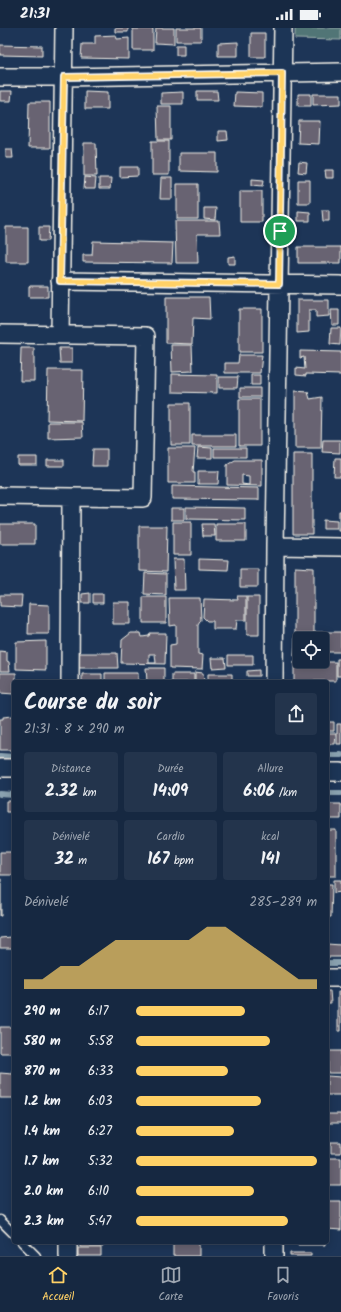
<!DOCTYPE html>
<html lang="fr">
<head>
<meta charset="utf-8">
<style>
  body { margin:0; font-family:Kalam,sans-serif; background:#23344c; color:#f1f3f6; height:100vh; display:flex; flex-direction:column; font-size:15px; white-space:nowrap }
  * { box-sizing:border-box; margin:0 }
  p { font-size:13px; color:#9ea6b1 }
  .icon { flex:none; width:22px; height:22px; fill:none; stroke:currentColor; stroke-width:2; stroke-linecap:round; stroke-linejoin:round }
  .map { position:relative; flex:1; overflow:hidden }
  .sheet { position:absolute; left:12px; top:652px; width:317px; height:564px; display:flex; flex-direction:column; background:#162841; border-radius:4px; box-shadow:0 2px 10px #0003,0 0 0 1px #35445a }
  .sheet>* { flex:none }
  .controls { position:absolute; left:293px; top:604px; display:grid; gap:8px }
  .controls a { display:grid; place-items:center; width:36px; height:36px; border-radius:4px; background:#162841; box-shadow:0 2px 10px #0003,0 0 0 1px #35445a; font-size:20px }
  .pin { position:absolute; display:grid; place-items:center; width:34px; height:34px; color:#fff; margin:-17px; border:2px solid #fff; border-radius:50%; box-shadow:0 1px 4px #0007 }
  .round { display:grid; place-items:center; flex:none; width:42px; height:42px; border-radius:4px; background:#23344c }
  .summary { display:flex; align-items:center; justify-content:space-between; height:68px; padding:0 12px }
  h1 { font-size:22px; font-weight:700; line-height:30px }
  .metrics { display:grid; grid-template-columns:repeat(3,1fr); gap:6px; height:68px; padding:4px 12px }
  .metrics div { display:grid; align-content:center; border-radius:4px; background:#23344c; text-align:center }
  .metrics b { font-size:17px; font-weight:700 }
  .metrics small { font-size:11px; font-weight:400 }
  .metrics p { font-size:11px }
  .chart { height:112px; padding:8px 12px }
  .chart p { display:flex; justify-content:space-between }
  .chart svg { width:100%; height:72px; margin-top:4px; fill:#ffd166; opacity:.7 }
  ul { padding:0 12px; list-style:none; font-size:13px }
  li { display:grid; grid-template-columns:64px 48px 1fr; align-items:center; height:30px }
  li i { height:10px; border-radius:5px; background:#ffd166 }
  .status { display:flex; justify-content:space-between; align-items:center; height:28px; padding:0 20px; background:#162841; direction:ltr }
  .status svg { height:11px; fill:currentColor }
  .tabs { display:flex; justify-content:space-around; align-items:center; height:56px; border-top:1px solid #35445a; background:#162841; font-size:11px; color:#9ea6b1 }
  .tabs a { display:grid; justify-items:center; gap:2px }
  .tabs .on { color:#ffd166 }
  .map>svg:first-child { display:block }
</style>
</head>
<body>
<div class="status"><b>21:31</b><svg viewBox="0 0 49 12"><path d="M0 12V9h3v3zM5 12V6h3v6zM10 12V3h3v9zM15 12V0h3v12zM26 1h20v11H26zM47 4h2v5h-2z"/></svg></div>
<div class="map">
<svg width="341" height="1228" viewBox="0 0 341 1228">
  <rect width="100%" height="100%" fill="#1d3557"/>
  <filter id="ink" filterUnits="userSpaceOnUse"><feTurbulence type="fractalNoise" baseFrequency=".025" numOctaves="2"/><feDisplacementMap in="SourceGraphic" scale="8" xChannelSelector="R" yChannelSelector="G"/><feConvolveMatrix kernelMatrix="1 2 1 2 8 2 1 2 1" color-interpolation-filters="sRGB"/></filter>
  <g filter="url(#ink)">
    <path fill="#517576" stroke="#a2b3af" d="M295,0H341V12L295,11Z"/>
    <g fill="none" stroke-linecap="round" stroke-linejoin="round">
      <path stroke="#8aa2b0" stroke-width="6" d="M327,727H341
        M0,728L14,729
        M327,765H341
        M0,766L14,767
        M327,935H341"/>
    </g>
    <path fill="#686472" stroke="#f4f1e8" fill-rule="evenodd" d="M115,0H128V4H115Z
      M156,0H174V16L155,15Z
      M176,0H201V13H176Z
      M133,1H153V22H133Z
      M251,5H265V29H251Z
      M116,7L117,11L129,10V31L81,30L82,16H95V8Z
      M238,14V28H218V15Z
      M0,17L42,18V28L0,27Z
      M176,17H184V27H176Z
      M0,63H12L11,73H0Z
      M85,63L108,64V81H85Z
      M197,63H217L218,72H197Z
      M183,64V76H161V65Z
      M235,64L262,65V79L234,78Z
      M298,66H311V78H298Z
      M313,66H341V76L313,77Z
      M29,74H50V120H28Z
      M157,78H171V112H158Z
      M299,93H320L319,116L298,115Z
      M218,103H227L228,112L218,113Z
      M152,113H169V147H152Z
      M84,115H96L97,148H84Z
      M6,121H12L13,130H6Z
      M179,125H217V144L179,143Z
      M299,134L307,135L306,145L298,144Z
      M120,139H138V148L120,149Z
      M325,142H333V150H326Z
      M85,149L96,150L95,161H84Z
      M99,150H111L110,161H99Z
      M161,150H172V171H160Z
      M252,151L264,152L263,158L252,157Z
      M298,152H310V175H298Z
      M177,156H198V191H177Z
      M240,163H262V194H240Z
      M204,180H216L215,192L204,191Z
      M322,182H329V193H323Z
      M298,183L310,184V193H298Z
      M175,193H219L220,206H197L198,235H176Z
      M6,199H28V234H6Z
      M39,199H49L48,213H39Z
      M93,213L173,215L172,235L83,234V227H92Z
      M298,219H341V235H298Z
      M235,228V236H228V229Z
      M29,258H48V269H29Z
      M166,269H209L210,291L193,290L192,316L166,315Z
      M297,272H329V288L316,289V282H309V304L297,305Z
      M239,281H262V324H239Z
      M331,282H339V297H332Z
      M331,300H341L340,317L330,316Z
      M171,317H192L193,343L172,344Z
      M21,320H34V353H20Z
      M59,320H72V335H60Z
      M300,323L341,324V347L306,346V348L296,347V340L305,341L304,329L300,330Z
      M239,327H262L260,345H225V335H238Z
      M48,342H83L82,393L47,392Z
      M172,346L217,347V365L172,364Z
      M251,347H260V357H251Z
      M219,349H238L237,360H219Z
      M240,360H260V369H240Z
      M295,363L308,364L310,371L322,369L321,420H295Z
      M239,371H260V418H239Z
      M171,375H190V417H171Z
      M48,394H82L83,409L48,410Z
      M192,407H236V418H192Z
      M323,412H340V425L322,424Z
      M198,419L212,420V430H197Z
      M168,420H195L193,444H195V455H168Z
      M214,420H246V429H214Z
      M93,421H107V438H92Z
      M293,426H312V506H293Z
      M18,429H37V437H18Z
      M335,430H341V449H334Z
      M47,432H64V438H47Z
      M235,432H262V458L227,457V437ZM242,447L249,448V457L242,456Z
      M198,443H219L218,456H198Z
      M172,458L259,460V472L172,471Z
      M186,479L245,480V492L186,491Z
      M171,480H184V492H171Z
      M339,483H341V503H339Z
      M323,492L337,493V501H323Z
      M173,494H191V527H173Z
      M0,496H35V516H0Z
      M202,496H214L215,508H203Z
      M216,496H246V513H216Z
      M139,498H167L166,544L139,543Z
      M173,531H184L185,562H174Z
      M199,531L229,532L228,542L199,541Z
      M295,539L314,540V605H295Z
      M240,541H258V559H240Z
      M145,545L166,546V567L144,566Z
      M90,565V575H82V566Z
      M93,566H103V575H93Z
      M0,567H22L21,579L0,578Z
      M237,568H246V592H237L236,601H213V593H207L203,589L204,571L238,572Z
      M143,569H166V595H143Z
      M247,569H259V607H247Z
      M169,570H200L201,592L198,597V626L203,627L202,641L170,640V617L176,616V597L170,598Z
      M113,574H130V596H113Z
      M29,576L49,577V606H28Z
      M315,604H341V624H322V611H300V628H294L295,608L315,607Z
      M131,605H141L142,609L149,608L150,605H166L165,636L121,635L122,612ZM149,626H155L156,635H149Z
      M46,613V642L16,641V614Z
      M0,623L7,624V633L9,634L10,643H0Z
      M78,625H117L118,640H78Z
      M228,627H253V637H228Z
      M211,630H225L226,639L212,640Z
      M337,631H341V648H337Z
      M294,634H336V653H294Z
      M146,640H164V654H147Z
      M259,642V648H247V643Z
      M195,644L203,645L204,654H195Z
      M0,645H16V654H14V666L0,665Z
      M105,645H138V654H105Z
      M82,646H102V654H82Z
      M172,646H194V654H172Z
      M208,646H232V654H208Z
      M13,688L14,691V722H0V691H3V689Z
      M327,694H334V703H327Z
      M337,696H341V716H337Z
      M327,705H336L335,716H327Z
      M6,773H14V784H6Z
      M327,776H341V791H327Z
      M327,802H336V848H327Z
      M0,824H14V847H0Z
      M0,851H1V888H0Z
      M334,852H341V864L334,865Z
      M327,856H332L331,889H327Z
      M12,909L13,920H0V910Z
      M327,916L341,917V929H327Z
      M327,963H330L331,975H327Z
      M338,964H341V1003H338Z
      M0,999H14V1070H0V1045L13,1046V1025H0Z
      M328,1023H341V1045H328Z
      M327,1048L341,1049V1067H327Z
      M327,1086H341V1095H327Z
      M331,1114H341V1125H331Z
      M327,1130H341V1157H327Z
      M327,1173H341V1202L327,1201Z
      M80,1214H103V1219H80Z
      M173,1214H199V1228H173Z
      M298,1214H325V1217H298Z
      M78,1220H101V1228H78Z
      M290,1225H311V1228H290Z"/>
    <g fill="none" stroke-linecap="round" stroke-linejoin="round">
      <defs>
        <path id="lane" d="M0,1192L14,1206
          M22,1214L36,1228"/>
        <path id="street" d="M0,49H64L341,44
          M60,253L341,257
          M0,306L146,308L143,470L0,468
          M60,307L64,0
          M275,518L341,519
          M70,654L71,469
          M274,654L275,518L283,0
          M0,740H14
          M327,744H341
          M327,950H341
          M68,1228V1214
          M274,1228V1214"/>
      </defs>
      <use href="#lane" stroke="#f4f1e8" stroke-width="11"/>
      <use href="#street" stroke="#f4f1e8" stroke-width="20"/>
      <use href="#lane" stroke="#1d3557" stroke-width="8"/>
      <use href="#street" stroke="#1d3557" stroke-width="17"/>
    </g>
  </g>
  <g fill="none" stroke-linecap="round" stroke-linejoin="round" filter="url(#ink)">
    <defs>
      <path id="route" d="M282,45L279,256L60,253L64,49Z"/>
    </defs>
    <use href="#route" stroke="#fff" stroke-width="8"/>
    <use href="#route" stroke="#ffd166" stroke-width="5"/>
  </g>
</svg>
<div class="controls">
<a><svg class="icon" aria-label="locate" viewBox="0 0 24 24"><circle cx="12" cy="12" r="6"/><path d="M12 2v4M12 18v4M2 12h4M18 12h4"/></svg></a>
</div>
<div class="pin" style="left:280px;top:203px;background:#1e9e55"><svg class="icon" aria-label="arrive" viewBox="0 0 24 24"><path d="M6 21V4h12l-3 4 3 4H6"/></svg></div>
<section class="sheet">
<div class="summary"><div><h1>Course du soir</h1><p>21:31 · 8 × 290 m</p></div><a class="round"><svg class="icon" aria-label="share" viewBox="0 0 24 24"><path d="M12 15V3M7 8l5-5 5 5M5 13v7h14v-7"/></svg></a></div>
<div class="metrics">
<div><p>Distance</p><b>2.32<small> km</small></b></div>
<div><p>Durée</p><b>14:09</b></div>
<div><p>Allure</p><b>6:06<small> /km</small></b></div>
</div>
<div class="metrics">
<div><p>Dénivelé</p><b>32<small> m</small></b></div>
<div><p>Cardio</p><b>167<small> bpm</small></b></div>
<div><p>kcal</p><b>141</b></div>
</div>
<div class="chart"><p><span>Dénivelé</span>285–289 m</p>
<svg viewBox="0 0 160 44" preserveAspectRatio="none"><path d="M0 44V38L10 38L20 30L30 30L40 22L50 14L60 14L70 14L80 14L90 14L100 6L110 6L120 14L130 22L140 30L150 38L160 38V44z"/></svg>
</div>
<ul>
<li><b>290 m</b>6:17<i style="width:60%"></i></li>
<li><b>580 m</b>5:58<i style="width:74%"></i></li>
<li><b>870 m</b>6:33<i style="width:51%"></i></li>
<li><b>1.2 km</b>6:03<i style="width:69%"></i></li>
<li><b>1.4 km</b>6:27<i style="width:54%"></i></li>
<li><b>1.7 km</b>5:32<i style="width:100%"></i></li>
<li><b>2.0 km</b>6:10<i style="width:65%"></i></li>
<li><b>2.3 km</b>5:47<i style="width:84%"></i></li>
</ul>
</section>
</div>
<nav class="tabs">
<a class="on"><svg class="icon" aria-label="home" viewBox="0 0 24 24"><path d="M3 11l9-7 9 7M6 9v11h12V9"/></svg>Accueil</a>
<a><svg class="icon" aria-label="map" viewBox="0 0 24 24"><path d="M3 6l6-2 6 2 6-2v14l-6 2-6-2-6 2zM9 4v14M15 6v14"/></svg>Carte</a>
<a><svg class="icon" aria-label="saved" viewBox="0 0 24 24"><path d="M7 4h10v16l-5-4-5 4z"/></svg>Favoris</a>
</nav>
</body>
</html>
